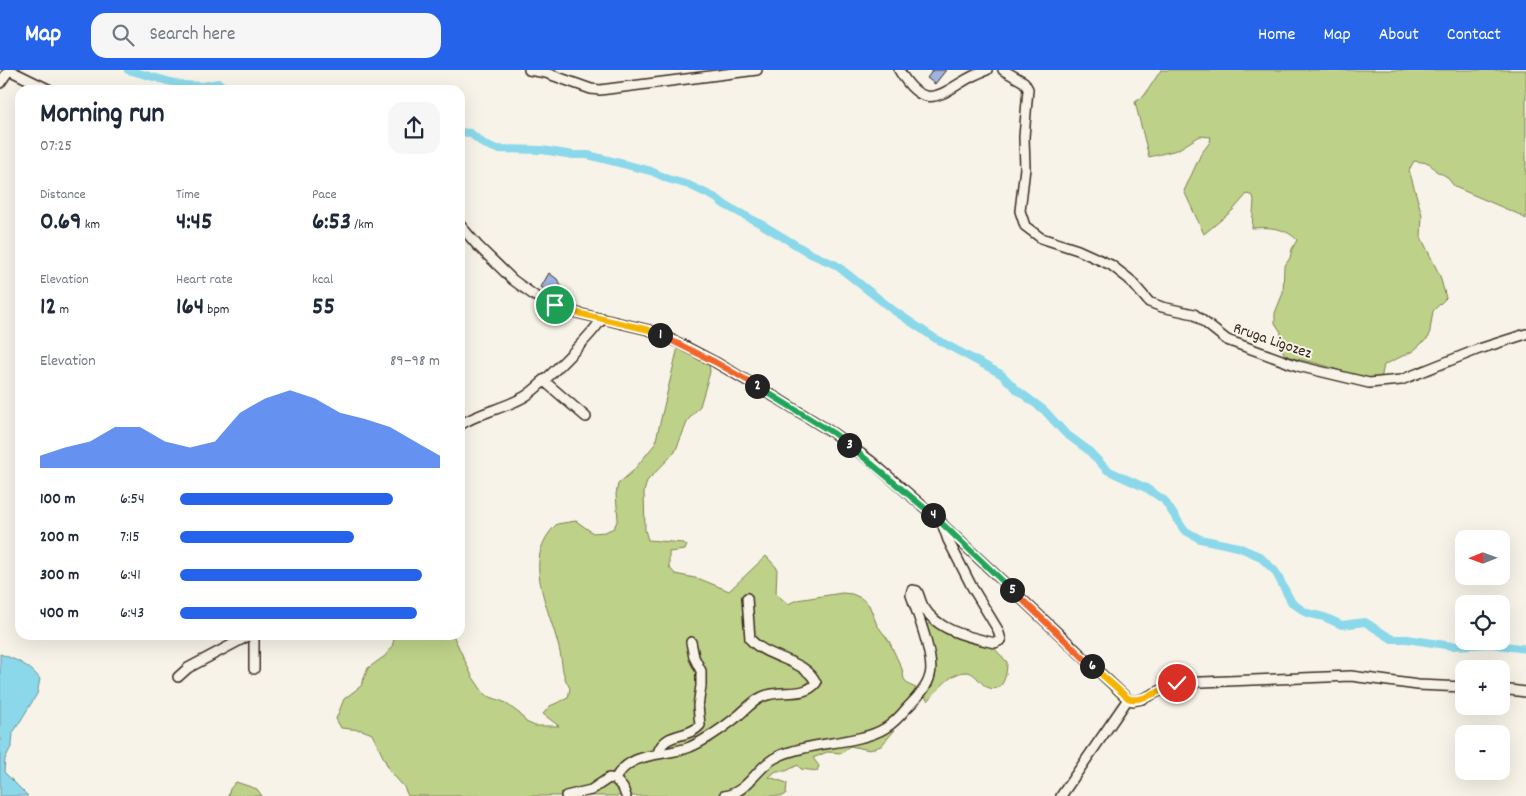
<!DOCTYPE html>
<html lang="en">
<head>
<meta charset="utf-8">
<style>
  body { margin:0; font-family:Dekko,sans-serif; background:#f6f6f7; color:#1f2937; height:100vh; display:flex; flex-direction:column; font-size:19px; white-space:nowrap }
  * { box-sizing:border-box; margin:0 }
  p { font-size:16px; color:#747a83 }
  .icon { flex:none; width:28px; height:28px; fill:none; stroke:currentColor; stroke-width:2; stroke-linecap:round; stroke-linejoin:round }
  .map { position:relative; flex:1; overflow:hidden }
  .sheet { position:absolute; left:15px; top:15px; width:450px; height:555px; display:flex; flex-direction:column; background:#fff; border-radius:15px; box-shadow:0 5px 20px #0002 }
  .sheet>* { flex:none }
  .needle { width:32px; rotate:269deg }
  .controls { position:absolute; left:1455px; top:460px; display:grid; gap:10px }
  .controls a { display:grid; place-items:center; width:55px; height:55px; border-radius:10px; background:#fff; box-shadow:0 5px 20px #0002; font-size:25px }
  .pin { position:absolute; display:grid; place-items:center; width:42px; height:42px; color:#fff; margin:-21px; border:2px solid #fff; border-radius:50%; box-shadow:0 1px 5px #0007 }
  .km { position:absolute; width:25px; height:25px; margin:-12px; border-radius:50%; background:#222; color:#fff; font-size:14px; line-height:25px; text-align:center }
  .round { display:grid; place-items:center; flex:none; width:52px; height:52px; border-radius:15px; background:#f6f6f7 }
  .overview { display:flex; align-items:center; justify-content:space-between; height:85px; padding:0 25px }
  h1 { font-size:28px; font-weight:700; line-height:38px }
  .stats { display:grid; grid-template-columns:repeat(3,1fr); gap:8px; height:85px; padding:5px 25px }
  .stats div { display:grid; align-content:center }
  .stats b { font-size:25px; font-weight:700 }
  .stats small { font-size:14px; font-weight:400 }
  .stats p { font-size:14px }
  .chart { height:140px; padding:10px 25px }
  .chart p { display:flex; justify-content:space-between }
  .chart svg { width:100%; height:90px; margin-top:5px; fill:#2563eb; opacity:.7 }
  ul { padding:0 25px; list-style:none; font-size:16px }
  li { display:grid; grid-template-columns:80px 60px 1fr; align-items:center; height:38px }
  li i { height:12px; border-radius:6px; background:#2563eb }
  header { display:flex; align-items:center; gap:30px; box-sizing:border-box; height:70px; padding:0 25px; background:#2563eb; color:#fff }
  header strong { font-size:24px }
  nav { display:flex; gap:28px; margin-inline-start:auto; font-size:18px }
  .search { width:350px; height:45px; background:#f6f6f7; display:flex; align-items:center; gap:12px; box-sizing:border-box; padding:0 18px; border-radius:15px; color:#747a83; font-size:19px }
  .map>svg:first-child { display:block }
</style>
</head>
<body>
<header>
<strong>Map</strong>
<div class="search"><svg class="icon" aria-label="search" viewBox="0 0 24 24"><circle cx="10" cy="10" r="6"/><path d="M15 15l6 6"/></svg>Search here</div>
<nav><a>Home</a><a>Map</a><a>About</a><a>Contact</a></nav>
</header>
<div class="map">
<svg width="1526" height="726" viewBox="0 0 1526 726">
  <rect width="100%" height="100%" fill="#f7f3e8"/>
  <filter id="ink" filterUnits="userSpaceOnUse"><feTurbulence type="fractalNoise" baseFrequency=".02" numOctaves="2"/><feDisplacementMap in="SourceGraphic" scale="10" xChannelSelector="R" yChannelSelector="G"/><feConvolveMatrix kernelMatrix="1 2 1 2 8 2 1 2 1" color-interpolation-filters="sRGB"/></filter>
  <g filter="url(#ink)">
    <path fill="#bdd288" stroke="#7c7e53" d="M1161,0H1526V149L1518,144L1455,117L1446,106L1436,101L1429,93L1414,91L1409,100L1422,145L1421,167L1440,206L1446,228L1433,241L1429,267L1413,281L1384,295L1381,309C1356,309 1342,300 1319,294C1308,291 1296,290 1285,285L1280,276L1281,262L1275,253V243L1283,223L1284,197L1290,188L1292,179L1297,170C1285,157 1268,157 1252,158L1254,130L1253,126L1247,124L1233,140L1204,164L1184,121L1201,84L1210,72L1211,67L1200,66L1177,80L1149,87L1135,32L1144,26Z
      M678,277L709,294L710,302L700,336L688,350L675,382L647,411L644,422L645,460L648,470L683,473L687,475L685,480L669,482V497L675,504L700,509L729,521L766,486L777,498L776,524L788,534L797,530L842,523L852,524L861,528L869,535L877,555L889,571L902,599L904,609L909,615L916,618L901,642L887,654L894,661L881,676L870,680L850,676L842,683L827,682L813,688L819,696L817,701L801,699L798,695L786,701H776L769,707L787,713L786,724L783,726H408L404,717L390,701L372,664L362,660L341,658L336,649L344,629L361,616L368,598L385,586L392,577L395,565H453L472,606L485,625L504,632L520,644L526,652L535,656H559L543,644L550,636L568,628L570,618C561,605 563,593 559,578C549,536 520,489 557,454L576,451L593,463L605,462L614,458L618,449L616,424L618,414L633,401L655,374Z
      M932,553L993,577L1007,592C1007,603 1004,625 987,617C979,613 975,601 965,602C950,603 937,621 928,631L921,620L929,612L924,555Z
      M236,712L257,719L262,726H228L230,719Z"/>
    <path fill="#8bd8ea" stroke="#6b9298" d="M0,584C15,589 31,596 40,609L37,624L13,663L12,675L5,689L4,702L28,726H0Z"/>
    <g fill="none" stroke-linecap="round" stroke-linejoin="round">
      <path stroke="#8bd8ea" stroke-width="8" d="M128,0L182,15L203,16L219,13L227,20
        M230,20H250
        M460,62L470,63L484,74L497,79L542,80L573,85H588L651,101L668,109L689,115L716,128L725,135L761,154L811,184L836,195L893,240L936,269L1001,304L1017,320L1044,340L1065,363L1088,380L1107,400L1146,418L1164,430L1184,460L1200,469L1238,477L1259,486L1275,501L1292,533L1307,543L1324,547L1342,555L1365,552L1392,569H1407L1452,576L1491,574L1526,579"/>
    </g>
    <path fill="#9eb3e1" stroke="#3b2a1e" d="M933,0H946L935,14L927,8Z
      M549,203L557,209L562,218L556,228L541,217Z"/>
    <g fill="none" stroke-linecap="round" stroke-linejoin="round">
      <defs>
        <path id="minor" d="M9,0L50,20
          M529,0L546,3L591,19L600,20L757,0
          M899,0C930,53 948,12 987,0
          M1003,0L1024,12L1028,19L1024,67L1025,98L1020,141L1025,156L1041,168L1078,180L1111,195L1129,209L1149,232L1162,237L1194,244L1227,270L1298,296L1369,313L1401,310L1479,279L1526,264
          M0,13L9,0
          M460,155L477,175L513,210L535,226L569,241L649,260L677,272L715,292L780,330L833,363L871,391L942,453L948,470L972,517L998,560L1001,570L995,573C969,567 937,561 923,536C920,531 920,526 917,521L912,520L911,525C917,542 935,589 930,605C927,619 915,629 906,639C892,656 881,663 859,668C833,674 805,675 781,685C756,695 750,722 724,726
          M543,310L586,347
          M460,355C480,342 503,339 524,327C537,320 596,261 602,248
          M943,455L1128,629L1133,631L1142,629L1177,613L1351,606L1418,615L1464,617
          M254,599V565
          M178,607L188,598L250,565
          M1501,619L1526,622
          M658,683C664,661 689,669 700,655L698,636L701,616V601L694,587L691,572
          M566,726L591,720L609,708L615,709
          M626,726L623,718L615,709C631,680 664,687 690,677C708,669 723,658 738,646C746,639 753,631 762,627C779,618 803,629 816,613C806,589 767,589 750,569L747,528
          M1061,726L1128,629"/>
      </defs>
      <use href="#minor" stroke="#3b2a1e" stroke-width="12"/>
      <use href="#minor" stroke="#f7f3e8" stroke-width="9"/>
    </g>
  </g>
  <g fill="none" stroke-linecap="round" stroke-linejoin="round" filter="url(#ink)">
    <defs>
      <path id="split-1" d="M555,235L569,241L649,260L660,265"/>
      <path id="split-2" d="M660,265L715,292L757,316"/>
      <path id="split-3" d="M757,316L833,363L849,375"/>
      <path id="split-4" d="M849,375L933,445"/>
      <path id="split-5" d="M933,445L1012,520"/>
      <path id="split-6" d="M1012,520L1092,596"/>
      <path id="split-7" d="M1092,596L1128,628C1140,634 1164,618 1177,613"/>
    </defs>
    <use href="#split-1" stroke="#fff" stroke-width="10"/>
    <use href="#split-2" stroke="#fff" stroke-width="10"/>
    <use href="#split-3" stroke="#fff" stroke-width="10"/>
    <use href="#split-4" stroke="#fff" stroke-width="10"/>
    <use href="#split-5" stroke="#fff" stroke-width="10"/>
    <use href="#split-6" stroke="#fff" stroke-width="10"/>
    <use href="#split-7" stroke="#fff" stroke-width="10"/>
    <use href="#split-1" stroke="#f5b400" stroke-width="6"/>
    <use href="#split-2" stroke="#f0652b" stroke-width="6"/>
    <use href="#split-3" stroke="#22a559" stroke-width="6"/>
    <use href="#split-4" stroke="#22a559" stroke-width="6"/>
    <use href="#split-5" stroke="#22a559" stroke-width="6"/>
    <use href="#split-6" stroke="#f0652b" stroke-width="6"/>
    <use href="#split-7" stroke="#f5b400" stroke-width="6"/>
  </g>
  <g text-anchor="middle" stroke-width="4" stroke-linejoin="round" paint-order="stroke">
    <g font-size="16" fill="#3b2a1e" stroke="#f7f3e8">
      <text transform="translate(1273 269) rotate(19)" y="6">Rruga Ligozez</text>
    </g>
  </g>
</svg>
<div class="controls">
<a><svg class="needle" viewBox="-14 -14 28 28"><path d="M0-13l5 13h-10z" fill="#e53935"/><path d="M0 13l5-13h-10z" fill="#747a83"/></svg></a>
<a><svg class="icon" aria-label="locate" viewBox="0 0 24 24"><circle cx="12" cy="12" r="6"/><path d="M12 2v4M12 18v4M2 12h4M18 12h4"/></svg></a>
<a>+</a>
<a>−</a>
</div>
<div class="pin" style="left:555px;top:235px;background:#1e9e55"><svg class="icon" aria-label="arrive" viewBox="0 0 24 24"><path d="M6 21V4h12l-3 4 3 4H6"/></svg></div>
<div class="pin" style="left:1177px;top:613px;background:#d93025"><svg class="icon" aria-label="check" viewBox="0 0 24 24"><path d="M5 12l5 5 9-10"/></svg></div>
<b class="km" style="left:660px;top:265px">1</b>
<b class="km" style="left:757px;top:316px">2</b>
<b class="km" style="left:849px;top:375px">3</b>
<b class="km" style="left:933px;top:445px">4</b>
<b class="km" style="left:1012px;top:520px">5</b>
<b class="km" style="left:1092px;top:596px">6</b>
<section class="sheet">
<div class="overview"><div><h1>Morning run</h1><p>07:25</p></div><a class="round"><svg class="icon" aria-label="share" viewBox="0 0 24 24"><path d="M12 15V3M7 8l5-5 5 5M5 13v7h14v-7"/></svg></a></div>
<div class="stats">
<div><p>Distance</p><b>0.69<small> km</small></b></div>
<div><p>Time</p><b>4:45</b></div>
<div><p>Pace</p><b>6:53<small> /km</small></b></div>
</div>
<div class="stats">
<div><p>Elevation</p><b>12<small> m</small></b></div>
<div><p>Heart rate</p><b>164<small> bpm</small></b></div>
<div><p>kcal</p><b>55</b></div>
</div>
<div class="chart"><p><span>Elevation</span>89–98 m</p>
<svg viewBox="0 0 160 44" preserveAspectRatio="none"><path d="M0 44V38L10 34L20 31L30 24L40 24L50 31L60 34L70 31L80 17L90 10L100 6L110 10L120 17L130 20L140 24L150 31L160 38V44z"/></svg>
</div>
<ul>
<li><b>100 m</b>6:54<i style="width:82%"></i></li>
<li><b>200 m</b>7:15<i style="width:67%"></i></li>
<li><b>300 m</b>6:41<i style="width:93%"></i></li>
<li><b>400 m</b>6:43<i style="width:91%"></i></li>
</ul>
</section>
</div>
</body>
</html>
